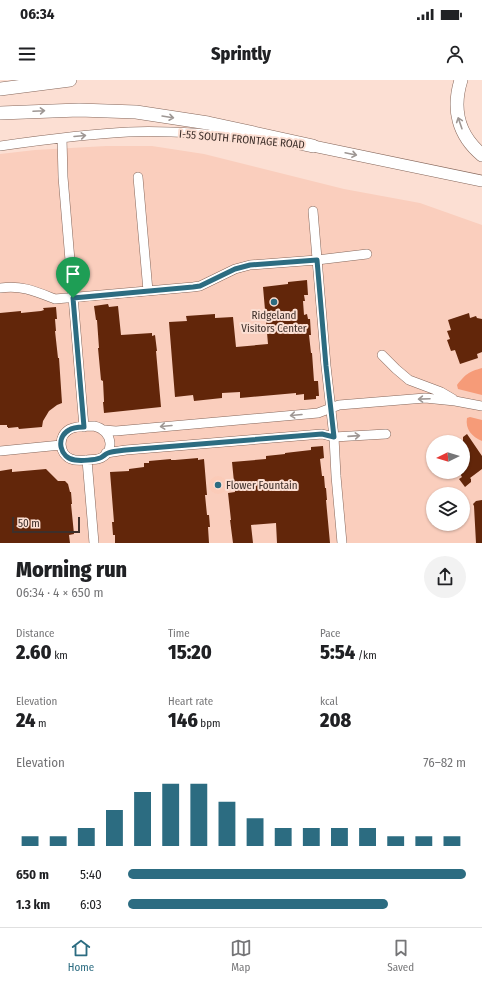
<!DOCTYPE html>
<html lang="en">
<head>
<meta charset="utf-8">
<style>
  body { margin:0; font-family:"Fira Sans Condensed",sans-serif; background:#f2f2f2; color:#202124; height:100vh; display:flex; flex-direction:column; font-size:15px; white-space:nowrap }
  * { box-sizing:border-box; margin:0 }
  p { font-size:13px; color:#757577 }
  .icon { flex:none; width:22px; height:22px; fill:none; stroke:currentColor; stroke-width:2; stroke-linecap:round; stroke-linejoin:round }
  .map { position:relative; height:463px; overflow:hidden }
  .panel { display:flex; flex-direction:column; background:#fff; flex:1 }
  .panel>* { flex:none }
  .needle { width:26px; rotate:265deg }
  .fabs { position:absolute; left:426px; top:355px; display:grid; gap:8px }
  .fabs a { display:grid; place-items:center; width:44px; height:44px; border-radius:50%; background:#fff; box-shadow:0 1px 3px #0004; font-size:20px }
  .scale { position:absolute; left:12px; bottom:10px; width:68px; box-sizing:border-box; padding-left:4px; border:2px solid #3d2f2a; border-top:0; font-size:11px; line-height:14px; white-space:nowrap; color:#3d2f2a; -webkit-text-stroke:3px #fcdfd3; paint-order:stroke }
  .pin { position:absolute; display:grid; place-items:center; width:34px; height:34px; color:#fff; margin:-41px -17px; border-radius:50% 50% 50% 0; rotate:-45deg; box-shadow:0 0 4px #0007 }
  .pin .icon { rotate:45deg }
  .round { display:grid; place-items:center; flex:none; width:42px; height:42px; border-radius:21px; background:#f2f2f2 }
  .overview { display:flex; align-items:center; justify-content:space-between; height:68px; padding:0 16px }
  h1 { font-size:22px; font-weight:800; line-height:30px }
  .figures { display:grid; grid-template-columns:repeat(3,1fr); gap:6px; height:68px; padding:4px 16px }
  .figures div { display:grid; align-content:center }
  .figures b { font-size:20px; font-weight:800 }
  .figures small { font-size:11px; font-weight:400 }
  .figures p { font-size:11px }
  .chart { height:112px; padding:8px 16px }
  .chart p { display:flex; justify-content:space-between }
  .chart svg { width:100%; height:72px; margin-top:4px; stroke:#2c6c81; stroke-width:6 }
  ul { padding:0 16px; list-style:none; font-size:13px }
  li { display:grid; grid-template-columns:64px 48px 1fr; align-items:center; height:30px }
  li i { height:10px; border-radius:5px; background:#2c6c81 }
  .status { display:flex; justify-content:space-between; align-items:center; height:28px; padding:0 20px; background:#fff; direction:ltr }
  .status svg { height:11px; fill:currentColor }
  header { display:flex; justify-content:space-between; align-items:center; height:52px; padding:0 16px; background:#fff; font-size:18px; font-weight:800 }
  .tab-bar { display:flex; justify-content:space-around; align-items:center; height:56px; border-top:1px solid #e0e0e0; background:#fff; font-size:11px; color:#757577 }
  .tab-bar a { display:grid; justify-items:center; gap:2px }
  .tab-bar .selected { color:#2c6c81 }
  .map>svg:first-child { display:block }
</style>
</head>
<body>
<div class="status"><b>06:34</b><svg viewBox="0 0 49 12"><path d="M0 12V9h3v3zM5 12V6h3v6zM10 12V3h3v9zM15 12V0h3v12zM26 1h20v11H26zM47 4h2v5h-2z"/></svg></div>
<header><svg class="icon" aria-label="menu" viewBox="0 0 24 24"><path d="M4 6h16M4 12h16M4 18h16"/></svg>Sprintly<svg class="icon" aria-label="person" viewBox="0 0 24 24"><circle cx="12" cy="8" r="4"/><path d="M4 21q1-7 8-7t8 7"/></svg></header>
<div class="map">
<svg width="482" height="463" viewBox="0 0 482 463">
  <rect width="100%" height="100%" fill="#fcdfd3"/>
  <path fill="#facebd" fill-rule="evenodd" d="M106,66H152L204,74L344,109L420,123L482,145V463H0V74L35,70ZM433,362H463V392H433ZM433,414H463V444H433Z"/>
  <path fill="#fbcbb8" d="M209 405a9 9 0 1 1 18 0a9 9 0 1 1-18 0Z"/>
  <path fill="#f69b78" d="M482,288V315L458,309L457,305C466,294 468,292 482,288Z
    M470,337L482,340V361C472,357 465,349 467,338Z"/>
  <path fill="#62260a" d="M307,200L308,215H304L305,221H303L304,235L307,234L308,239H310L311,255H309L311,273H312L314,301H318L319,316H316V319L304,320V314L296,315V313L240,318V312L222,313V318L194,321L193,315L175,317L169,242L187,241L186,236L215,234V238L233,237L236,267L268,264L263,207L288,204V202Z
    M108,224L109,227L118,226L121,255L152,253V256L155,255L157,271H156L161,327L104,333L103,322H104V321L103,301L101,300L98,268H99L97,240H96L94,226Z
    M56,227L57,239H55L56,251H55L58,278H59L62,323L57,325L49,331L43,341L42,347L19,349L18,347L8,348V347H7V345H0V233L21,231V233L41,231L44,230L43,228Z
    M469,233L470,238L476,236L477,238L482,239V272L477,274L478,278L460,284L455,270L451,271L447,260L450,259L447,251L451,250L448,240Z
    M467,354L482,376V389L470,398L471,399V402L465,407L459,399L462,397L459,392H463V357Z
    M323,366L324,378L320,379L322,396H324L325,408H326L327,420H326L330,463H277L276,443L251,445L253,463H233L230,440H231L228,413L235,412L232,382L266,379V376L285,374V373L311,370V367Z
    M198,378V380L204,379L207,415H205L207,435H209L210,447H208L209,463H115V455H113L112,442H114L110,392L129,391V389L144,387V383H149V381L171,379V380H175Z
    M12,389V392L46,389L58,401H65L68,404L70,412H71L72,424H71L74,454L69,455L70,463H0V391Z
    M482,420V463H476L474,426L473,424L476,421Z"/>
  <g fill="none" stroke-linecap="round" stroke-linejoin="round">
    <defs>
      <path id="minor" d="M62,58L63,97L84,347
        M0,66C42,60 85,54 128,52C170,50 213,54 256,59
        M138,97L148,211
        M313,131L326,286L334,357L336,396L342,463
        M0,208C22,205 35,211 55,219L193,207L200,206L235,189L250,185L317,180L367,174
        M382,275L396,289L409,300L441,312L453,319
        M94,346C113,350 116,374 98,379C95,380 90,379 86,380C81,380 76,381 71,379C59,374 57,356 70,349C76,346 87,346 94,346Z
        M104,350L116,351L318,333L339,325L425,318L455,321L482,326
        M0,371L61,365
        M106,373L126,370L322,354L334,357L386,354
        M87,380L94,463"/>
      <path id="major" d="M313,66L482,101"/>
      <path id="highway" d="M461,0C452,29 458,55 482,75
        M0,9L70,0
        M0,33L79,30L136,32L208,43L313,66"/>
    </defs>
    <use href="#minor" stroke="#86675b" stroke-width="10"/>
    <use href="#major" stroke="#86675b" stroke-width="12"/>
    <use href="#highway" stroke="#86675b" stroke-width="14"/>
    <use href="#minor" stroke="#fff" stroke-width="9"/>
    <use href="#major" stroke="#fff" stroke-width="11"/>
    <use href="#highway" stroke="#fff" stroke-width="13"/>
  </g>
  <defs><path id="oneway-shaft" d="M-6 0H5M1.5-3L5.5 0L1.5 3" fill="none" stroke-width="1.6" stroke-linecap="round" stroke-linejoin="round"/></defs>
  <g stroke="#9e9794">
    <use href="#oneway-shaft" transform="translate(39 31) rotate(-3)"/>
    <use href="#oneway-shaft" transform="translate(168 37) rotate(9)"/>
    <use href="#oneway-shaft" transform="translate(460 43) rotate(-109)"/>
    <use href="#oneway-shaft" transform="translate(80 56) rotate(-5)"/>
    <use href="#oneway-shaft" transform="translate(351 74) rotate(12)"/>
    <use href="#oneway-shaft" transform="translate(424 319) rotate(178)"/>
    <use href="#oneway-shaft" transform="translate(296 335) rotate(175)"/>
    <use href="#oneway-shaft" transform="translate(166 346) rotate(175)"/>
    <use href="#oneway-shaft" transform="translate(354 356) rotate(-4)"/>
  </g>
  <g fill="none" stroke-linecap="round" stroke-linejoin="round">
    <defs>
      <path id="route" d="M317,180L326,286L334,357L322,354L126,370C120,371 113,371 108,373C105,374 103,377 100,378C95,380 81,381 75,380C60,378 55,358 69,350C73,347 79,347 84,347L73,218L193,207L200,206L235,189L250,185Z"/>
    </defs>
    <use href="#route" stroke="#fff" stroke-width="8"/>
    <use href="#route" stroke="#2c6c81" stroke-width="5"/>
  </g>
  <g fill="#2c6c81" stroke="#fcdfd3" stroke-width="1.5">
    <circle cx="274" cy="222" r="4"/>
    <circle cx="218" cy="405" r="4"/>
  </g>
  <g text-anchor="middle" stroke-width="4" stroke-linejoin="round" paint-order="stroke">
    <g font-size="11" fill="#3d2f2a" stroke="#fcdfd3">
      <text transform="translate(242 59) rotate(5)" y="4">I-55 SOUTH FRONTAGE ROAD</text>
    </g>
    <g font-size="11" fill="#3d2f2a" stroke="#fcdfd3">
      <text x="274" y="239">Ridgeland<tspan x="274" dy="13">Visitors Center</tspan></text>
      <text x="226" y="409" text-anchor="start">Flower Fountain</text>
    </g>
  </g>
</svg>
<div class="fabs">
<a><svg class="needle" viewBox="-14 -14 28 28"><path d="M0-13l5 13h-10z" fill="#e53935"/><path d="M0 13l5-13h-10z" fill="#757577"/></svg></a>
<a><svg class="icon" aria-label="layers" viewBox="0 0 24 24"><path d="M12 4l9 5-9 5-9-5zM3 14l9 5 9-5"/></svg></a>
</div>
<div class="scale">50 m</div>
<div class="pin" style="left:73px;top:218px;background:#1e9e55"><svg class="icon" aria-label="arrive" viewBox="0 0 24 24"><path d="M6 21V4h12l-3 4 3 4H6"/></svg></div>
</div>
<section class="panel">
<div class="overview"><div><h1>Morning run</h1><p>06:34 · 4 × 650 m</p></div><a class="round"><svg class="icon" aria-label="share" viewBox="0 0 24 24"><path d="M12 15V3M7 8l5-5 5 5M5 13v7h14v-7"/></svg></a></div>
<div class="figures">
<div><p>Distance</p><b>2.60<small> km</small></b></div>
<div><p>Time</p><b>15:20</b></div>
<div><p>Pace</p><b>5:54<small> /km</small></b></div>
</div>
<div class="figures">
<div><p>Elevation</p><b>24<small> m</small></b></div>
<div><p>Heart rate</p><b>146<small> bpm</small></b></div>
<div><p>kcal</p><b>208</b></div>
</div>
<div class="chart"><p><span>Elevation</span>76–82 m</p>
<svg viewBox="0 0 160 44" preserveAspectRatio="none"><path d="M5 44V38M15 44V38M25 44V33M35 44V22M45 44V11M55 44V6M65 44V6M75 44V17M85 44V27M95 44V33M105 44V33M115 44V33M125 44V33M135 44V38M145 44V38M155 44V38"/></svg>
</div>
<ul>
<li><b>650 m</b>5:40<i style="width:100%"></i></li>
<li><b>1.3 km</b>6:03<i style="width:77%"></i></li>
</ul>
</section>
<nav class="tab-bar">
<a class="selected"><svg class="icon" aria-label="home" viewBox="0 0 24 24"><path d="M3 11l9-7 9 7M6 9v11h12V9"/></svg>Home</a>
<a><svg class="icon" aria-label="map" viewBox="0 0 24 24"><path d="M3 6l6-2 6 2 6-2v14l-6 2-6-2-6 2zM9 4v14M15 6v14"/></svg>Map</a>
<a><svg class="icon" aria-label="saved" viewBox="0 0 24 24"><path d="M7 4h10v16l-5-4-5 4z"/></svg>Saved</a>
</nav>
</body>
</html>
